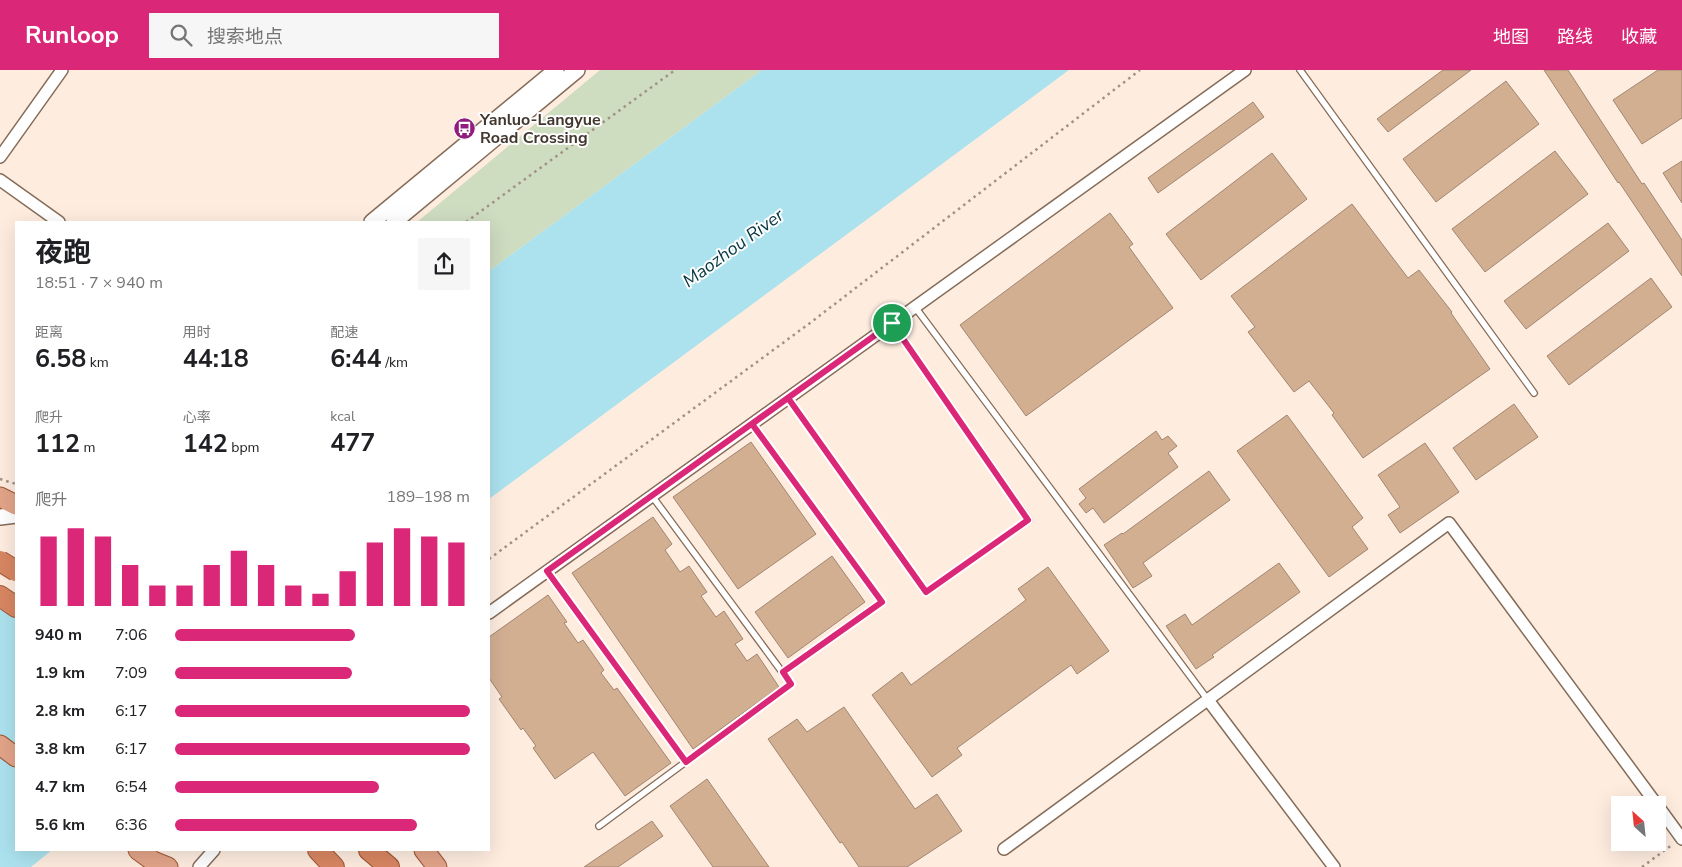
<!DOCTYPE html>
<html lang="zh">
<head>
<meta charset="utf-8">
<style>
  body { margin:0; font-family:"Nunito Sans","Noto Sans SC",sans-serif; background:#f6f6f6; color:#202124; height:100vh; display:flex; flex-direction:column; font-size:19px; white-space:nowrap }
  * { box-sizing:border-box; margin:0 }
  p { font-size:16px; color:#757577 }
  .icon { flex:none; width:28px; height:28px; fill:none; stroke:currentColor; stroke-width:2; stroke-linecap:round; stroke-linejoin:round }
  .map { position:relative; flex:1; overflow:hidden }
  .drawer { position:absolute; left:15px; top:151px; width:475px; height:630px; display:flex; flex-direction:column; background:#fff; border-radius:0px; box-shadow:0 5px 20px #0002 }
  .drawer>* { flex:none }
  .needle { width:32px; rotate:333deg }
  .fabs { position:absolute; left:1611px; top:726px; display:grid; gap:10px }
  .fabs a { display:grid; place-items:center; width:55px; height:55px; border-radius:0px; background:#fff; box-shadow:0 5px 20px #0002; font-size:25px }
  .pin { position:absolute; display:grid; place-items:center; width:42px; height:42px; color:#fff; margin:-21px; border:2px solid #fff; border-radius:50%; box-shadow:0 1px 5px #0007 }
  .round { display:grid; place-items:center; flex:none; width:52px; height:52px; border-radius:0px; background:#f6f6f6 }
  .headline { display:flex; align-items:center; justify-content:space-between; height:85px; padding:0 20px }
  h1 { font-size:28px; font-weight:700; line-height:38px }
  .stats { display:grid; grid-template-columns:repeat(3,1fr); gap:8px; height:85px; padding:5px 20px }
  .stats div { display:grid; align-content:center }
  .stats b { font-size:25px; font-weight:700 }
  .stats small { font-size:14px; font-weight:400 }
  .stats p { font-size:14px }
  .chart { height:140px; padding:10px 20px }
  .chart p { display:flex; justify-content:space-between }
  .chart svg { width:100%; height:90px; margin-top:5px; stroke:#db2777; stroke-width:6 }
  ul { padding:0 20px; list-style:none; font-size:16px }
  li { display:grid; grid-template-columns:80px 60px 1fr; align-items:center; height:38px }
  li i { height:12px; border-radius:6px; background:#db2777 }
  header { display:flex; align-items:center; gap:30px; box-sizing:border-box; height:70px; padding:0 25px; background:#db2777; color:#fff }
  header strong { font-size:24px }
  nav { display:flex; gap:28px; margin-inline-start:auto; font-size:18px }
  .search { width:350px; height:45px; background:#f6f6f6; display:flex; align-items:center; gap:12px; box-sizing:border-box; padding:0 18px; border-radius:0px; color:#757577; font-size:19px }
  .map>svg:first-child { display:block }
</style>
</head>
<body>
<header>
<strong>Runloop</strong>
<div class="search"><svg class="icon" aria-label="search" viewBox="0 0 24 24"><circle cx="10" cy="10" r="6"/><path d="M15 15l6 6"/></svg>搜索地点</div>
<nav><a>地图</a><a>路线</a><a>收藏</a></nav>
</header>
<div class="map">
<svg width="1682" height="797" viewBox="0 0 1682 797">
  <rect width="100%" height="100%" fill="#feecdf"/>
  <path fill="#cedcc0" d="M600,0H762L489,201V152H417Z"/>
  <path fill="#ace2ee" d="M762,0H1069L489,429V201Z
    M16,521V780H52L31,797H0V535Z"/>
  <path fill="#d3af92" stroke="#a08671" d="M1443,0H1471L1388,62L1377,49Z
    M1544,0H1568L1642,114L1644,113L1682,170V206L1619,112L1618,113Z
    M1658,0H1682V48L1642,74L1613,30Z
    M1506,11L1539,54L1436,132L1403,89Z
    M1253,32L1264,47L1158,123L1148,108Z
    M1555,81L1588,124L1485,202L1452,159Z
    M1272,83L1307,129L1201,210L1166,164Z
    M1682,91V133L1663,103Z
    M1352,134L1408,208L1419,200L1452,242L1451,243L1490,299L1363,388L1332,345L1334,343L1309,311L1294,322L1248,262L1255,257L1231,226Z
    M1110,143L1133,174L1129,177L1173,238L1026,346L960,255Z
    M1608,153L1629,181L1526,259L1504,231Z
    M1651,208L1672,237L1569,315L1547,286Z
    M1514,334L1538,367L1476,410L1453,378Z
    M1287,345L1363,448L1352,457L1368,479L1329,507L1237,381Z
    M1156,361L1162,370L1168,366L1177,376L1168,383L1178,397L1104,453L1093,438L1086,443L1079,434L1086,428L1079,419Z
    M751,372L816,464L738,519L673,427Z
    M1425,373L1459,422L1400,463L1388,445L1400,437L1378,405Z
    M1209,401L1230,430L1143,493L1152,506L1133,518L1104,475L1122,463L1123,464Z
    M653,447L672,474L665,480L680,502L689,496L707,522L701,526L716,547L724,541L743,569L735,574L747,591L757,584L779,617L693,679L572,503Z
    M832,486L865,532L788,588L755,542Z
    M1279,493L1300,522L1212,585L1214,587L1196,599L1166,556L1185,544L1192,555Z
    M1048,497L1109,581L1077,604L1071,595L957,678L962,685L932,707L872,625L902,602L911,615L1026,530L1018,519Z
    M548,525L567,552L564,553L578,573L583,570L604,600L601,603L614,620L617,618L671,693L625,726L593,682L555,709L533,678L536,676L523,658L521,660L499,629L502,627L489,608V567Z
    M844,637L915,739L937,724L962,761L907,797H859L842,772L840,773L768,669L797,649L807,662Z
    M707,709L769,797H713L670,736Z
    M652,751L663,766L618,797H584Z"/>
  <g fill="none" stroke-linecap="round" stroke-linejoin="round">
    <defs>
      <path id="service" d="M1300,0L1534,323
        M915,237L1208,630
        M788,328L926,522L1029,450L892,253
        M752,353L881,532L783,602
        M547,501L686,692
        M599,756L791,614L652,426"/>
      <path id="minor" d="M0,87L62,0
        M0,110L59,152
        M489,543L1245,0
        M1208,630L1334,797
        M1658,736L1682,769
        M1004,779L1449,453L1657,735
        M199,797L214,780"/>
      <path id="tertiary" d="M372,152L556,0
        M394,152L577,0
        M0,447L16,445"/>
      <path id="primary" d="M0,427L16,435
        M0,675L16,687
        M138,780L153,791L168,797
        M424,780L437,797"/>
      <path id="trunk" d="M0,526L16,537
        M318,780L334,797
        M369,780L389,797"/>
    </defs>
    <use href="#service" stroke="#856c58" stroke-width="8"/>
    <use href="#minor" stroke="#856c58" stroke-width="14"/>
    <use href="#tertiary" stroke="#856c58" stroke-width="18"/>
    <use href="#primary" stroke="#9e5736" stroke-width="21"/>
    <use href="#trunk" stroke="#9e5736" stroke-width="22"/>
    <path stroke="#a09287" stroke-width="2.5" stroke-dasharray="2.5 4" stroke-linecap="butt" d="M466,152L675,0
      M0,409L16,414
      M489,489L810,253L1140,0
      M1642,797L1673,774"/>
    <use href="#service" stroke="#fff" stroke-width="5.5"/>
    <use href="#minor" stroke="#fff" stroke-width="11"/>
    <use href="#tertiary" stroke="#fff" stroke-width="15"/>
    <use href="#primary" stroke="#e2a489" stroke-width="19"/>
    <use href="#trunk" stroke="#d88662" stroke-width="20"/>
    <defs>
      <path id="trunk-bridge" d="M0,491L16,501"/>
    </defs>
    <use href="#trunk-bridge" stroke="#9e5736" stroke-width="22" stroke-linecap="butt"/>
    <use href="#trunk-bridge" stroke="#d88662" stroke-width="20"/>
  </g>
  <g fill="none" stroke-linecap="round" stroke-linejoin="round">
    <defs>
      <path id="route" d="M892,253C777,336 662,419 547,501L686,692L791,614L783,602L882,532L752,354L788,328L926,522L1028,450L892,253"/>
    </defs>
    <use href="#route" stroke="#fff" stroke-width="10"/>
    <use href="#route" stroke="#db2777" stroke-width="6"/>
  </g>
  <defs>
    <symbol id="bus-disc" viewBox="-11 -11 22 22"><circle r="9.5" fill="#901d7e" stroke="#fdfdfd"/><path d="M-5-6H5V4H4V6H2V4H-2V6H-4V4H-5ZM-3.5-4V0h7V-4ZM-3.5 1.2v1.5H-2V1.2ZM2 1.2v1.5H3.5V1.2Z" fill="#fff"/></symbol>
  </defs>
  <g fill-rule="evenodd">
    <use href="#bus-disc" x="452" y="46" width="25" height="25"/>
  </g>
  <g text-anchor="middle" stroke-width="4" stroke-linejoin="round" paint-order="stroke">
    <g font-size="16" font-weight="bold" fill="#42372e" stroke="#fdfdfd" text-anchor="start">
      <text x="480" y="55">Yanluo-Langyue<tspan x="480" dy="18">Road Crossing</tspan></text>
    </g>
    <g font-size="18" font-style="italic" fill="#033740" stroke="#fdfdfd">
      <text transform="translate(733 178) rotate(-36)" y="6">Maozhou River</text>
    </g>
  </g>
</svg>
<div class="fabs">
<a><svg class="needle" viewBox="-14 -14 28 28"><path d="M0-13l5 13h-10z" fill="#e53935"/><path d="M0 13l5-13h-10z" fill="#757577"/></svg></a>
</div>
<div class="pin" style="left:892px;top:253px;background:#1e9e55"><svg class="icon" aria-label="arrive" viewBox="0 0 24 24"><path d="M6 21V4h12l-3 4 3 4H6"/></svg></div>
<section class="drawer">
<div class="headline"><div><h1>夜跑</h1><p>18:51 · 7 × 940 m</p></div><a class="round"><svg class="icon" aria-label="share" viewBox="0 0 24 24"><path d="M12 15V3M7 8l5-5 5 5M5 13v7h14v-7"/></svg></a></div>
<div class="stats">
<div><p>距离</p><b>6.58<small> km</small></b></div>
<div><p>用时</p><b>44:18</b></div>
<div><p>配速</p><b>6:44<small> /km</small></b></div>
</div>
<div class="stats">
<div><p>爬升</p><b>112<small> m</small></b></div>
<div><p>心率</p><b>142<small> bpm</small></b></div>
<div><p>kcal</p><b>477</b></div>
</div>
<div class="chart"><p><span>爬升</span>189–198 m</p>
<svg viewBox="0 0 160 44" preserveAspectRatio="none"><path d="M5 44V10M15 44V6M25 44V10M35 44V24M45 44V34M55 44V34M65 44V24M75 44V17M85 44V24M95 44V34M105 44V38M115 44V27M125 44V13M135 44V6M145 44V10M155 44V13"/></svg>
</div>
<ul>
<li><b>940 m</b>7:06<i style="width:61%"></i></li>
<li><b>1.9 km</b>7:09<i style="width:60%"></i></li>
<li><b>2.8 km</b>6:17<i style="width:100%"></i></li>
<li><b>3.8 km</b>6:17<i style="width:100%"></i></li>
<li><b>4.7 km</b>6:54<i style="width:69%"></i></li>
<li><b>5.6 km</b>6:36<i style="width:82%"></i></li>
</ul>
</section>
</div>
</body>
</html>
